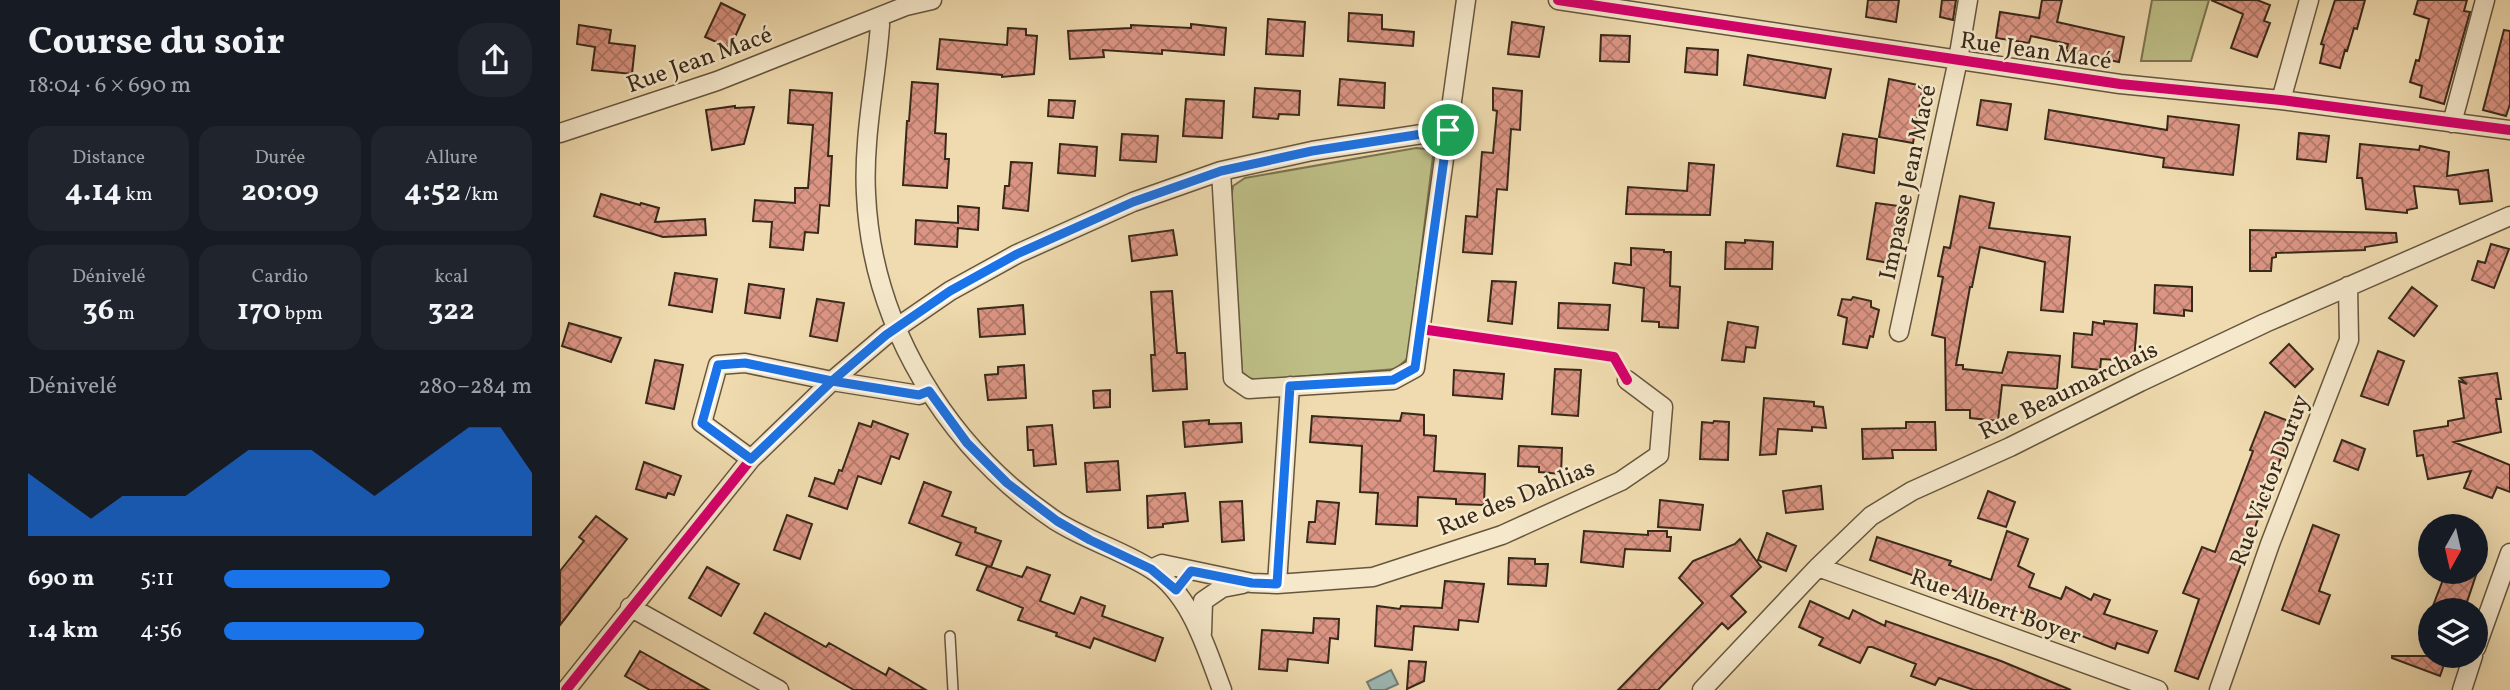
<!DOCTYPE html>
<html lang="fr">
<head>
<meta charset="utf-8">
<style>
  body { margin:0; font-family:Vollkorn,serif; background:#20242c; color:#f1f3f6; height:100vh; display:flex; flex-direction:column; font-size:26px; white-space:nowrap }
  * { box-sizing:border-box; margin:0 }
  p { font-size:23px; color:#9ea1a6 }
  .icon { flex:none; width:38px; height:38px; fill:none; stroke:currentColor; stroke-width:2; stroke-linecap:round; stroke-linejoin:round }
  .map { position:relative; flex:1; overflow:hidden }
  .panel { display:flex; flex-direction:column; background:#171b24; width:560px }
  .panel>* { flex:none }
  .needle { width:46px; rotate:188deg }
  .fabs { position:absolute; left:1858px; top:514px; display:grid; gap:14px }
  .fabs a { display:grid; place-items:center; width:70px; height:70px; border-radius:50%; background:#171b24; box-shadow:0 7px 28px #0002; font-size:35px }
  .pin { position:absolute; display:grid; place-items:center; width:60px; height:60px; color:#fff; margin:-30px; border:4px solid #fff; border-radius:50%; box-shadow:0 2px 7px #0007 }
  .round { display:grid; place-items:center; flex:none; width:74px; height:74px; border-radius:28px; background:#20242c }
  .overview { display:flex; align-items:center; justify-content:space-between; height:119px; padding:0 28px }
  h1 { font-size:38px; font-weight:700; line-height:52px }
  .metrics { display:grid; grid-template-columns:repeat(3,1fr); gap:10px; height:119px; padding:7px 28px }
  .metrics div { display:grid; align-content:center; border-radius:18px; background:#20242c; text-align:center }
  .metrics b { font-size:30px; font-weight:700 }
  .metrics small { font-size:19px; font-weight:400 }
  .metrics p { font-size:19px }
  .chart { height:196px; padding:14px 28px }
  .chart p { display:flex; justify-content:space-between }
  .chart svg { width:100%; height:126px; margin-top:7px; fill:#1a73e8; opacity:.7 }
  ul { padding:0 28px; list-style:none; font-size:23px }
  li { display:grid; grid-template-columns:112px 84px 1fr; align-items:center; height:52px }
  li i { height:18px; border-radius:9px; background:#1a73e8 }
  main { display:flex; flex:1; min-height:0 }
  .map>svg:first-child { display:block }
</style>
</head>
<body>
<main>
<section class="panel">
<div class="overview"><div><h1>Course du soir</h1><p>18:04 · 6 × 690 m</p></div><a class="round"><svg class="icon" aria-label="share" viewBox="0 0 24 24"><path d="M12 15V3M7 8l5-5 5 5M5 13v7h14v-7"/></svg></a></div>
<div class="metrics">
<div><p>Distance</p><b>4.14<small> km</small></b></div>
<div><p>Durée</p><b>20:09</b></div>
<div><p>Allure</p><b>4:52<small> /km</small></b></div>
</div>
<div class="metrics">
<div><p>Dénivelé</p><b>36<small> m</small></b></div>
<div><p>Cardio</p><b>170<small> bpm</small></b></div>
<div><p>kcal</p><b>322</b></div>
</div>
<div class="chart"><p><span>Dénivelé</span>280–284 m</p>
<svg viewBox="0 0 160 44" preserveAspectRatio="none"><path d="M0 44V22L10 30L20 38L30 30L40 30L50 30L60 22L70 14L80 14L90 14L100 22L110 30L120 22L130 14L140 6L150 6L160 22V44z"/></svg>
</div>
<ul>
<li><b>690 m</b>5:11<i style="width:54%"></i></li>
<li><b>1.4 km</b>4:56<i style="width:65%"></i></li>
</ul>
</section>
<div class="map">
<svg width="1950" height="690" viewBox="0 0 1950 690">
  <defs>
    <pattern id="building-cross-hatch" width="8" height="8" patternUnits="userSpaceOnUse" patternTransform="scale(1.75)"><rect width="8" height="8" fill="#dc9584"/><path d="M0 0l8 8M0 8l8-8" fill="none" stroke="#b37a6b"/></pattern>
  </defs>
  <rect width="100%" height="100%" fill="#efdbaf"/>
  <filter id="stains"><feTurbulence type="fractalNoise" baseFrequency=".00286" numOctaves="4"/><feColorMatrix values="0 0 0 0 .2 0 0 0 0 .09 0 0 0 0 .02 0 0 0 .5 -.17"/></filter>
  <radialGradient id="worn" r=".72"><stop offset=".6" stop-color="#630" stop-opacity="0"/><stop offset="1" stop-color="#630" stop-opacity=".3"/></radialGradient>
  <path fill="#bebf87" stroke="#7b7450" stroke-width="2" d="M1592,0H1649L1631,61H1581Z
    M856,148L867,149L873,156L848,358L836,369L697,380L689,378L682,372L671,199L673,186L685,178Z"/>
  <path fill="#9db9b4" stroke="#757f76" stroke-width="2" d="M831,670L838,684L825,690H811L807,682Z"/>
  <path fill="url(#building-cross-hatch)" stroke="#38291a" stroke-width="2" d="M1308,0H1339L1336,22L1306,17Z
    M1382,0H1396L1393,20L1380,17Z
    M1482,0H1502L1497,22L1564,37L1559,62L1506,51L1508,44L1471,36L1469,43L1436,38L1440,12L1479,18Z
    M1651,0H1697L1710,5L1704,21L1710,23L1697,57L1671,48L1683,14Z
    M1775,0H1805L1797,29L1794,28L1787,51L1785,50L1780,68L1760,63L1764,45L1761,44Z
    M1858,0H1907L1904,11L1910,12L1884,104L1860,97L1862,86L1850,82L1856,60L1859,61L1869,19L1854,14Z
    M161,3L185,15L170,48L145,37Z
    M789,13L822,15V29L854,32L853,46L788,41Z
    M708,19L745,22L743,56L706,54Z
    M952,22L984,27L979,57L948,54Z
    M631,24L666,28L664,55L602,50V54L543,50L544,57L510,59L508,31L571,28V25L631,28Z
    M19,25L51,30L49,43L75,46L72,74L32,70L35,47L17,44Z
    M448,28L466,29V35L477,36L474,74L442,77V75L377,69L380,39L447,45Z
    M1944,30L1950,31V104L1946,116L1923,110Z
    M1041,35L1070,36L1069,62L1040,61Z
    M1127,48L1158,50L1157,75L1125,72Z
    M1188,55L1271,69L1265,98L1184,85Z
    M780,79L825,83L824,108L778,105Z
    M1329,79L1363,86L1353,143L1319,137Z
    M352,82L378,84L375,133L386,134L385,159H389L387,188L343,185L347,121H349Z
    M695,88L740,91L739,115L719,114L718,119L693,117Z
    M933,88L962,91L960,130L951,129L947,190L937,189L932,254L903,252L906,216L917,217L922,152L933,153L937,111L933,110Z
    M230,90L272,93L268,156H272L269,206L260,205L258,233L245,232L243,250L210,247L212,222L193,221L195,200L235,203V188H248L253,125L228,123Z
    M626,99L664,101L662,138L623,136Z
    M489,100L515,101L513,118L488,116Z
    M1421,100L1451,104L1447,130L1417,125Z
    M175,106V108L194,107L184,144L152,150L146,110Z
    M1489,110L1607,130L1608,116L1679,125L1673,175L1603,167L1604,158L1485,139Z
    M1739,133L1769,136L1766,162L1737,159Z
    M562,134L598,136L596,162L560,160Z
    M1283,134L1317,139L1314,173L1277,166Z
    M500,144L537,147L535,176L498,173Z
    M1800,144L1859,150L1860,146L1889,152L1887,176L1928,170L1932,201L1900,204L1898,190L1854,186L1857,208L1847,210V213L1806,209L1802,178H1797Z
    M451,162L472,163L468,211L443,208L445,186H449Z
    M1129,163L1154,165L1150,215L1066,214L1068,187L1127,191Z
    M41,194L80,205L81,203L99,208L95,222L145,219L146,235L103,237L34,216Z
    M1400,196L1434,203L1429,228L1510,237L1503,312L1481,310L1485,262L1420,247L1412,287H1410L1396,365H1403V369L1442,373L1448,352L1500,356L1497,389L1442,385L1438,421L1410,418V410H1386L1385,338L1372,335L1383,277L1378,276L1384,247L1390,248Z
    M1316,203L1339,206L1329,263L1307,259Z
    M398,206L419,208L418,230L398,228L397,247L355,244L356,220L398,223Z
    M613,230L617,255L572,261L569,236Z
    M1690,230L1836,233L1837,242L1805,247V250L1716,253V257L1712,258L1711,271H1690Z
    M1185,240L1213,242L1212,269H1165L1166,242L1185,243Z
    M1931,244L1949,249L1934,288L1912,280L1918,261L1925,263Z
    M1071,248L1104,250V252H1111L1110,286L1120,287L1118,328L1099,327V322L1082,321L1084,288L1053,283L1055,263L1071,265Z
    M115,273L157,279L152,312L109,305Z
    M932,281L956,282L952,324L928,321Z
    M189,284L224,289L220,318L185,313Z
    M1595,285L1632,287V311L1624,310V316L1594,313Z
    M1852,287L1877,306L1854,336L1829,318Z
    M612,291L617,353H625L627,389L593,391L591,355H595L591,292Z
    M1293,297L1311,301V307L1319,310L1313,337L1310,336L1307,348L1283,344L1287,318L1278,315L1282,299L1291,300Z
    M257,299L284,303L277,341L250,336Z
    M999,303L1050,305L1048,330L998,328Z
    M463,305L465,334L420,337L418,309Z
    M1544,321L1577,324L1574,361L1541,359L1540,370L1512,367L1514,333L1532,335L1533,322L1544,324Z
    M1168,322L1198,327L1195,348L1186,347L1184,362L1162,360Z
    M9,323L61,338L51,362L2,346Z
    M1729,344L1753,369L1735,387L1710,363Z
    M1818,351L1844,361L1828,405L1801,396Z
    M95,360L123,365L114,409L86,403Z
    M464,365L466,398L428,400L425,375L438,374V367Z
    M995,369L1021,370L1018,416L992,414Z
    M894,370L944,374L942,399L893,395Z
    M1937,373L1941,399H1936L1941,432L1894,442L1950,465V492L1937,487L1932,498L1904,488L1911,471L1868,479L1863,455L1857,456L1854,431L1888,426V421L1904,418L1899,381L1907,384L1900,378Z
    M550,390V407L534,408L533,391Z
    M1204,398L1254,402V406L1263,407L1266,428L1252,427V431L1218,429L1216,454L1200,455Z
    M1705,412L1734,423L1638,679L1615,671L1639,599L1623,593L1642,547L1655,552L1693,451L1690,450Z
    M842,413L864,415V435L876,436L874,471L925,474L924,505L896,504V499L858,497L857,526L816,524L818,493L800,492L802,446L750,442L752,416L840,421Z
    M649,420V424L681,423L682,442L625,447L623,422Z
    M313,421L348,434L339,459L331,456L321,484L298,476L287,509L249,496L255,478L274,484L279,470L282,471L299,423L311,427Z
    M1154,421L1169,422L1168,460L1140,459L1142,422L1153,423Z
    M1346,422H1375L1376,450H1332L1333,458L1303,459L1302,429L1346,428Z
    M492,425L496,464L474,466L473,450H468L467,427Z
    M1782,440L1805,449L1798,470L1774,461Z
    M959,446L1002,448L1001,474L979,472V467L958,466Z
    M558,461L560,490L527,492L525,463Z
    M84,462L121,476L114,495L108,493L106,498L76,489Z
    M364,482L391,492L382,516L416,528L415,532L441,541L431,567L396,555L401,543L349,523Z
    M1261,486L1263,509L1226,513L1223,491Z
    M1428,491L1455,502L1446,527L1418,518Z
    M625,493L628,521L603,524V527L588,528L587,496Z
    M1100,500L1143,505L1140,530L1098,527Z
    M682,501L684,540L662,542L660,502Z
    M757,501L779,503L775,544L747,542L749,522H755Z
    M227,515L252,524L240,559L214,550Z
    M36,516L67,539L0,625V571L24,541L19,537Z
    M1753,525L1779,535L1759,591L1770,595L1759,624L1722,610Z
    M1024,531L1088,535V531H1107V537H1111L1110,551L1065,549L1063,567L1021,562Z
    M1447,531L1468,539L1458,566L1474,574L1469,587L1501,599L1506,587L1531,600L1534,594L1550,600L1544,614L1597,631L1588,653L1557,643L1555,649L1458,611L1457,613L1310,560L1317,537L1391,561L1389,565L1431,580Z
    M1207,533L1236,546L1226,571L1198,560Z
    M1180,539L1201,567L1171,596L1186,612L1168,629L1162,623L1098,690H1058L1143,603L1119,578L1133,561L1175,544Z
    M949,558L975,559V564H988L986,586L948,584Z
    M427,566L462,577L467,567L490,575L480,601L514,614L521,597L545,606L542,616L603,638L595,661L534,638L530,648L496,636L497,633L458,620L463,608L417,590Z
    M147,567L179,584L161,616L129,598Z
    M1886,572H1917L1904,611H1871Z
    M885,581L924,584L918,622L899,620L898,630L854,626L852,650L815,646L817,606L840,609L841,606L882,608Z
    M1250,601L1289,619L1293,610L1325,626L1326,621L1441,661L1511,690H1414L1379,678L1375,685L1351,676L1356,664L1312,647H1308L1300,663L1259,645L1263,638L1239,627Z
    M205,613L266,647L269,643L326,675L329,668L366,690H294L194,633Z
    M754,618L779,619L778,639L770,638L768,663L728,659L727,671L699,669L702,630L753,633Z
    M80,651L149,690H90L65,676Z
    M1832,656H1887L1880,676L1832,658Z
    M849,661L866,662L864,681L847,689Z"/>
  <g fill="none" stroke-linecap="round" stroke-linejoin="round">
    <defs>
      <path id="lane" d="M390,636L393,690"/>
      <path id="street" d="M998,0L1560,84L1721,100L1950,130
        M319,17L320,25C316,81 303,137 306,194C312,326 387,448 496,521C526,540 561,550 591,569C631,594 646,648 662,690
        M1721,100L1749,0
        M1892,123L1925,0
        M0,133L157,81L346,6L372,0
        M661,171L673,378L689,389L833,380L855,368L906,0
        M1339,332L1398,60L1408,0
        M191,459L142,423L158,365L185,363L272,381L359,395L369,391
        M1258,567L1598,690
        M591,569L602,564L692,583L717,584L813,577L942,535L1061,481L1099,455L1103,407L1067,380
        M717,584L730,386
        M70,607L219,690
        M642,633L643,601L662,588L683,584
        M1916,648L1950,553
        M6,690L191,459L272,381L326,335L390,291L457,254L573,202L661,171L752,151L888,130
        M1142,690L1258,567L1311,516L1352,491L1450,447L1580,382L1705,323L1950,216
        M1659,690L1710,544L1789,340L1788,286
        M1902,690L1913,656"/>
    </defs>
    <use href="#lane" stroke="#66563f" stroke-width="12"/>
    <use href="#street" stroke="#66563f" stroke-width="21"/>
    <use href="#lane" stroke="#f5e8cb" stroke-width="9"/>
    <use href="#street" stroke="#f5e8cb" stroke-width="18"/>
    <defs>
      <path id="cycleway" d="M998,0L1560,84L1721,100L1950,130
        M861,329L1054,357L1067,380
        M6,690L191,459L272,381L326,335L390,291L457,254L573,202L661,171L752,151L888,130"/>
    </defs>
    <use href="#cycleway" stroke="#f5e8cb" stroke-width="15"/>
    <use href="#cycleway" stroke="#d6006c" stroke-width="10"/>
  </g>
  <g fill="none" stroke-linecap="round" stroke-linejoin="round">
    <defs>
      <path id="route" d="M888,130L752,151L661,171L573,202L457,254L390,291L326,335L272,381L185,363L158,365L142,423L191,459L272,381L359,395L369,391L407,443L447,483L497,521L530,540L591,569L616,590L631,571L692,583L717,584L730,386L833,380L855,368L888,130"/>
    </defs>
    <use href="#route" stroke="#fff" stroke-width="14"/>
    <use href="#route" stroke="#1a73e8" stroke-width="9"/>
  </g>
  <g text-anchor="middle" stroke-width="5" stroke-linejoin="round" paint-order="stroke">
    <g font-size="24" fill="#38291a" stroke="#f5e8cb">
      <text transform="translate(1476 50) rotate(8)" y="8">Rue Jean Macé</text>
      <text transform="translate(139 59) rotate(-20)" y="8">Rue Jean Macé</text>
      <text transform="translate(1347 182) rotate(-78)" y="8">Impasse Jean Macé</text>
      <text transform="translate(1508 390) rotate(-26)" y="8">Rue Beaumarchais</text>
      <text transform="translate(1709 480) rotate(-69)" y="8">Rue Victor Duruy</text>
      <text transform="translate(956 497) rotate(-22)" y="8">Rue des Dahlias</text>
      <text transform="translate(1436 606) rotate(20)" y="8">Rue Albert Boyer</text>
    </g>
  </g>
  <rect width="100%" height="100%" filter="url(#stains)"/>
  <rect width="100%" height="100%" fill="url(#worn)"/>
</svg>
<div class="fabs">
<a><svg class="needle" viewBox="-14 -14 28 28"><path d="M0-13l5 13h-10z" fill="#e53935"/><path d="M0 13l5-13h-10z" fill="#9ea1a6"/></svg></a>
<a><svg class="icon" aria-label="layers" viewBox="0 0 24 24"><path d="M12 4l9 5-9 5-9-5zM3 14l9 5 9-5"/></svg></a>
</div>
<div class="pin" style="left:888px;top:130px;background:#1e9e55"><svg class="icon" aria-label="arrive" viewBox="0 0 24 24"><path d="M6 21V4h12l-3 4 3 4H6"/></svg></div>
</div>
</main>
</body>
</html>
